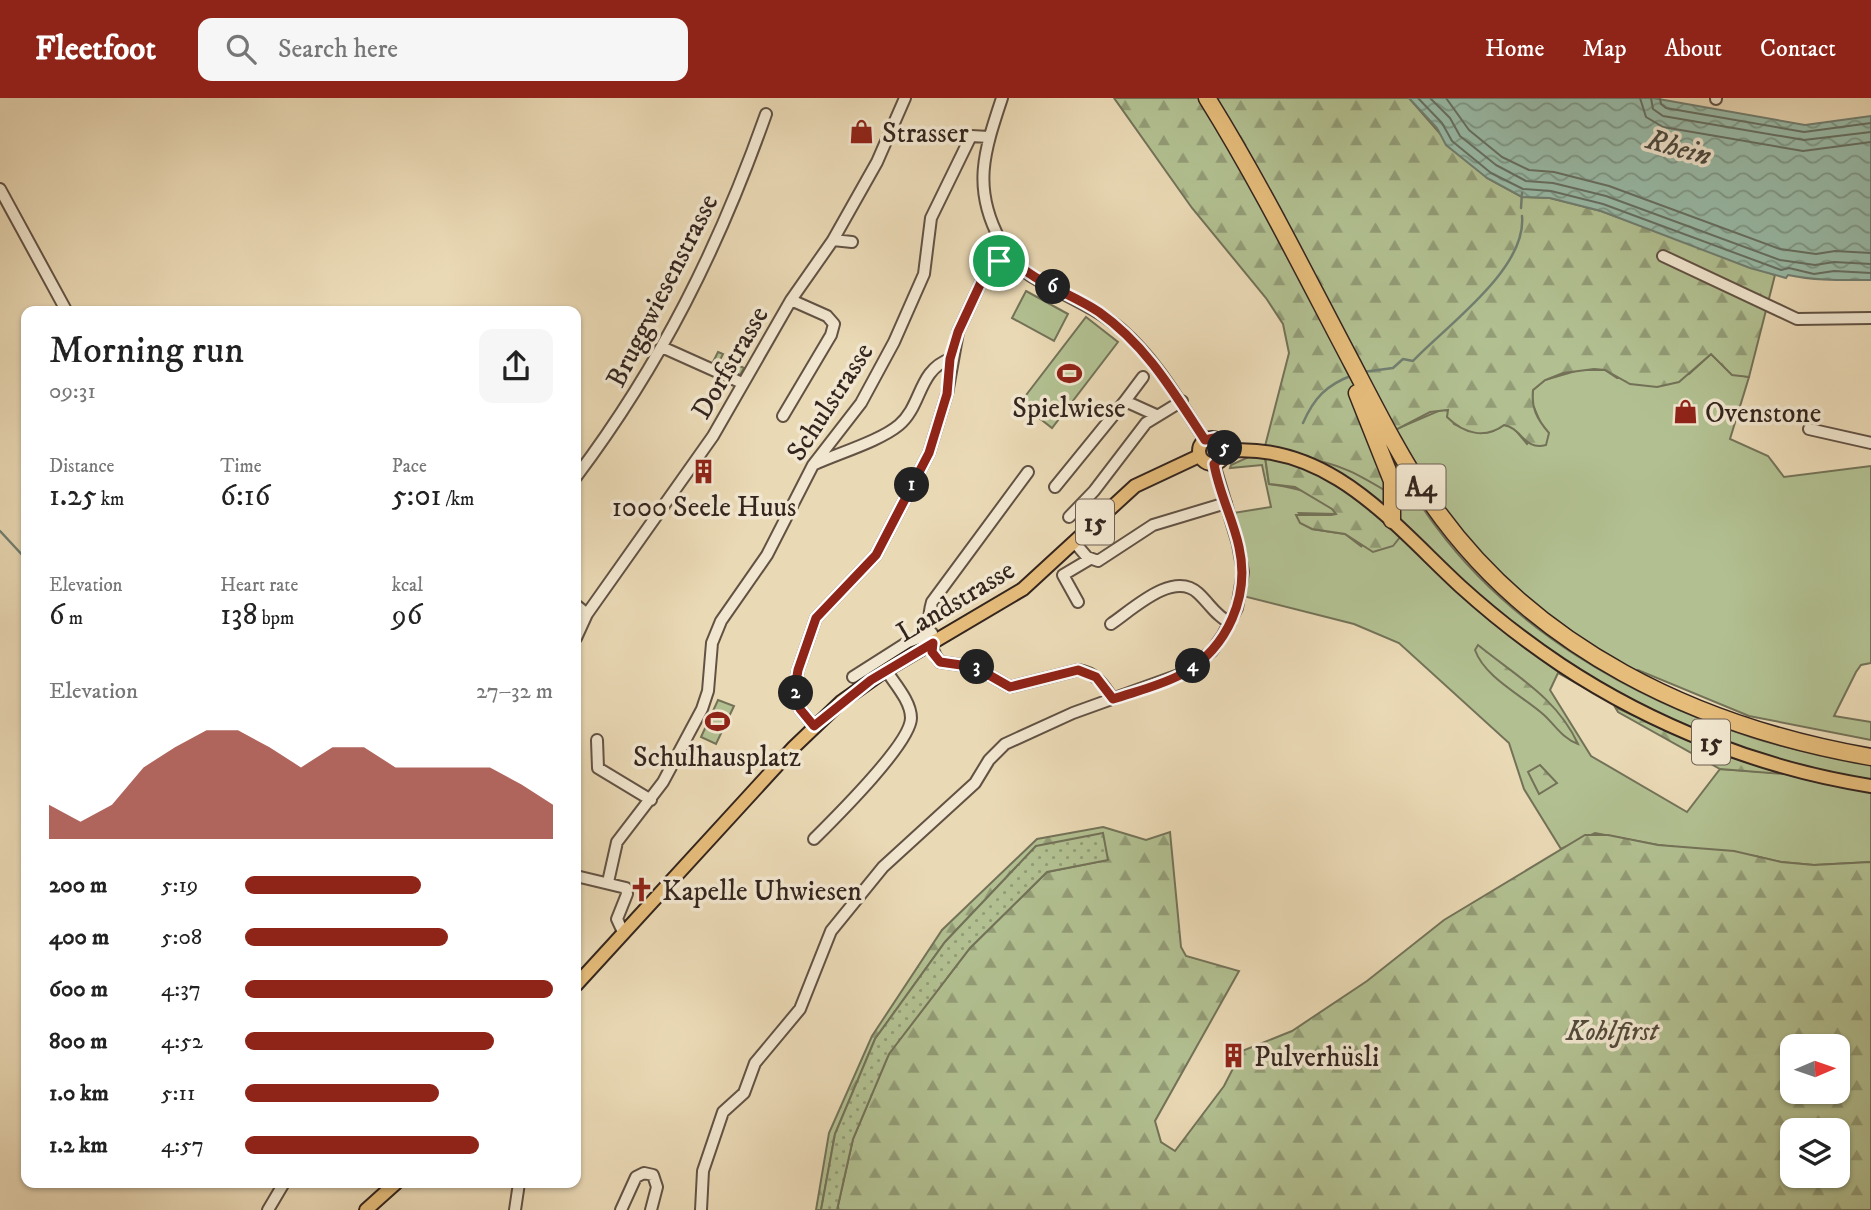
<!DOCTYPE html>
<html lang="en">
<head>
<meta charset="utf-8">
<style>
  body { margin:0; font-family:"IM FELL DW Pica",serif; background:#f6f6f6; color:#222; height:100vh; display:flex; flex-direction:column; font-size:26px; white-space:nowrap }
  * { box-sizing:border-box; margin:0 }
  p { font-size:23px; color:#767676 }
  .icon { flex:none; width:38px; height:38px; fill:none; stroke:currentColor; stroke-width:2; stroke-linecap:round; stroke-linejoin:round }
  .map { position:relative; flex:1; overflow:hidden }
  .details { position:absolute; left:21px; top:208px; width:560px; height:882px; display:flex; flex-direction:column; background:#fff; border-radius:14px; box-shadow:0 2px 5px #0004 }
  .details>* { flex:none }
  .needle { width:46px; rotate:88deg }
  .fabs { position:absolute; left:1780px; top:936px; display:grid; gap:14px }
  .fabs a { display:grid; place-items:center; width:70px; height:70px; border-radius:14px; background:#fff; box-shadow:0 2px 5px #0004; font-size:35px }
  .pin { position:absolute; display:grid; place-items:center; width:60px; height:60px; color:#fff; margin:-30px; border:4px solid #fff; border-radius:50%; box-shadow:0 2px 7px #0007 }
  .km { position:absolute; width:35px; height:35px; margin:-18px; border-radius:50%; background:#222; color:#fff; font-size:19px; line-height:35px; text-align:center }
  .round { display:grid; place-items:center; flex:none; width:74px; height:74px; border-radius:14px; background:#f6f6f6 }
  .overview { display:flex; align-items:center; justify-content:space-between; height:119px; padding:0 28px }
  h1 { font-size:38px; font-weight:600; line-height:52px }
  .figures { display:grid; grid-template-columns:repeat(3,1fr); gap:10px; height:119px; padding:7px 28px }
  .figures div { display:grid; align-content:center }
  .figures b { font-size:30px; font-weight:600 }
  .figures small { font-size:19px; font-weight:400 }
  .figures p { font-size:19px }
  .chart { height:196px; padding:14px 28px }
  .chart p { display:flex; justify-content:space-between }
  .chart svg { width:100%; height:126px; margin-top:7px; fill:#8f2418; opacity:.7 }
  ul { padding:0 28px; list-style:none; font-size:23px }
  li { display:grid; grid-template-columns:112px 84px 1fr; align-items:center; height:52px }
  li i { height:18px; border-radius:9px; background:#8f2418 }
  header { display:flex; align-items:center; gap:42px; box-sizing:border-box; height:98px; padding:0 35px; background:#8f2418; color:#fff }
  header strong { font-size:33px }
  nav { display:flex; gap:38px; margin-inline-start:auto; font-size:24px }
  .search { width:490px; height:63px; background:#f6f6f6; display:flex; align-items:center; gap:18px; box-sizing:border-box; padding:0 24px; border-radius:14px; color:#767676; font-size:26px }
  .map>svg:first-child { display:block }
</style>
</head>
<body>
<header>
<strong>Fleetfoot</strong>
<div class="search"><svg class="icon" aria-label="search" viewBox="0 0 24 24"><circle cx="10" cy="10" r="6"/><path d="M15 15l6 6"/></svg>Search here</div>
<nav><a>Home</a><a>Map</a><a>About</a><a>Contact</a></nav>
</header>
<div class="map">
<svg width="1871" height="1112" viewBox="0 0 1871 1112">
  <defs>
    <pattern id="forest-firs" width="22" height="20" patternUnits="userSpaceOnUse" patternTransform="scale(1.75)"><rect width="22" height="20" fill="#b2c091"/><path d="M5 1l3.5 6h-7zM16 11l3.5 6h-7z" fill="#929c76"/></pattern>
    <pattern id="park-dots" width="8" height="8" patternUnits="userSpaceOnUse" patternTransform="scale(1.75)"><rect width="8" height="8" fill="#b2c091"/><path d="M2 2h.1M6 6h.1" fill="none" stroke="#929c76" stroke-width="1.8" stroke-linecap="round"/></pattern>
    <pattern id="water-waves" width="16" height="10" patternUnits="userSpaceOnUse" patternTransform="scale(1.75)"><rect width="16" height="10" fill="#99bba8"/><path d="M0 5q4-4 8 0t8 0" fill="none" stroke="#7e9888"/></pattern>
  </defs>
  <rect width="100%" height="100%" fill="#ead9b5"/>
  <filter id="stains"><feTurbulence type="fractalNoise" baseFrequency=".00286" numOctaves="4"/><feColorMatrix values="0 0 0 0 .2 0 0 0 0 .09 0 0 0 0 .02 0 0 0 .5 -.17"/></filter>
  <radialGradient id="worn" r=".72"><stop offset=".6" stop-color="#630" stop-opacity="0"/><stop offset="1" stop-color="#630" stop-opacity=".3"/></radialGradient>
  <path fill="#b2c091" stroke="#737258" stroke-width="2" fill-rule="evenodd" d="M1026,193L1068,216L1054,243L1012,220Z
    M1086,219L1118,244L1052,330L1020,305Z
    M718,254L723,256L719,264L735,272L738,267L744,270L740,277L712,266Z
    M1711,256L1732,276L1749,279L1730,341L1768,358L1784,379L1871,368V565L1861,567L1856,574L1834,618L1871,624V642L1749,618L1638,572L1626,576L1505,484L1448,418L1394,332L1443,311L1448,313L1454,326C1475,334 1485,341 1504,327L1512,328L1527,346L1542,328L1532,305L1533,292L1545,282L1579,272H1605L1617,280L1689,276Z
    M1381,339C1398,370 1415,401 1437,430C1513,532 1632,601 1751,639C1790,652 1831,658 1871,666V764L1814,767L1781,764L1755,758L1658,747L1595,735L1561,751L1524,691L1509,645L1399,545L1354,526L1243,498L1233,415L1271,409L1262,367L1230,370L1231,367L1264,352L1269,386C1292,389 1322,394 1336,416L1299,415L1312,431L1345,436L1362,449L1296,360L1323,362L1357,375ZM1558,575L1653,628L1709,652L1778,675L1720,671L1687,714L1591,658L1550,592Z
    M718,602L734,608L716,646L701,639Z"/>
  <path fill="url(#forest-firs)" stroke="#737258" stroke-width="2" fill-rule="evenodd" d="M1114,0H1409L1443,39L1487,80L1522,99L1550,100L1601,113L1775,177L1749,279L1732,277L1711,256L1679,284L1657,289L1630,286L1605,272L1594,271L1563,275L1545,282L1533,292C1531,310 1537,321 1549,335L1546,347C1524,353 1522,330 1504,327C1485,341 1464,336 1447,319L1448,312L1430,314L1378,341L1394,398C1363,379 1337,363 1300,360L1404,434L1393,448L1373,454L1345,436L1312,431L1300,425L1296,417H1331L1336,416L1332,411L1295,389L1269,386L1264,352L1289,255L1283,226L1266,200L1192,110Z
    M1478,547C1516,578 1557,600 1578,646C1563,641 1555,627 1544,617C1523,598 1485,580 1475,552Z
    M1615,609L1709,652L1783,676L1720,671L1618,614Z
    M1540,667L1557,685L1539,696L1528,674Z
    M1103,729L1146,742L1170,734L1181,849L1186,858L1239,873L1155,1023L1161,1044L1175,1053L1224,988L1242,953L1292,933L1367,883L1444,822L1585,737H1608L1658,747L1734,753L1781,764L1814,767L1871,764V1112H837L853,1041L889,955L970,850L1047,774L1107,762L1036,748L945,844L875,941L835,1036L821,1112H816L829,1035L872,938L942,832L1037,741ZM1792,948H1838V994H1792ZM1792,1032H1838V1078H1792Z"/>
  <path fill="url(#park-dots)" stroke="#737258" stroke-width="2" d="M1103,735L1108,762L1047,774L970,850L889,956L853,1041L837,1112H821L835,1036L875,941L945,844L1036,748Z"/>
  <path fill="url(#water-waves)" stroke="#717f71" stroke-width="2" d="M1409,0H1653L1805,27L1871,18V182C1842,182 1816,183 1788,177L1786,180L1750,170L1601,113L1550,100L1522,99L1487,80L1446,47L1437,30Z"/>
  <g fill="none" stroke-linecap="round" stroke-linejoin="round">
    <path stroke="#667063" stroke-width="2" d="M1418,0L1442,25L1452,43L1491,75L1523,91L1551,93L1603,106L1781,172L1789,170L1814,176L1834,173L1871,175
      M1430,0L1450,20L1460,38L1496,67L1526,83L1553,85L1606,98L1780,162L1815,167L1834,164L1871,166
      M1446,0L1469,32L1502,59L1529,72L1554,74L1609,88L1780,151L1816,156L1835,153L1871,155
      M1640,0L1646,19L1663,29L1803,53L1871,44
      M1651,0L1653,11L1663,18L1804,42L1871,34
      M1660,0L1661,6L1666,10L1804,34L1871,25"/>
    <path stroke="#717f71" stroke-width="2.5" d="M1521,110L1522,95
      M1363,274L1393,270L1403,261L1413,263C1446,228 1527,171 1522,118
      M1303,325C1314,300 1326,287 1353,277
      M0,433L26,461"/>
    <defs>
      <path id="minor" d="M1002,0C984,54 972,90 1000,142C1008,157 1017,169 1031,178C1062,197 1094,208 1122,232C1158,264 1179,303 1205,342
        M1716,1V0
        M0,91L67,214
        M833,142L852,144
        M1663,158L1797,221L1871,220
        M664,250L742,285
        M1125,303L1143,279
        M783,318L831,237L834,226L827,218L791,202
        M1809,331L1871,345
        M815,366C839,355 880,343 899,327C922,308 918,272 950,261
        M1028,374L932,504C927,521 928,551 940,564L975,569L1010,589L1078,572C1097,575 1103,587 1113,601
        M576,379C661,266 719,149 766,16
        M1055,389L1125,303L1156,317
        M1069,419L1094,393L1146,325L1182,303
        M1075,445L1087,459L1098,463L1153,427L1226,405
        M1078,504L1063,477L1090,461
        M576,507L587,516
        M1111,526C1132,512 1173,472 1198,495C1210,506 1215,517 1230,525
        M576,540L587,516L713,338L791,202L833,142L877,64L905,0
        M853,579L908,544L932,535
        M814,628L800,611L795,590L798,572L816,520L876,457L929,355L947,296L958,234L984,178L1008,157
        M597,642L598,670L651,702
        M814,741C834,721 911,645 911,620C911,603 894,585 886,572
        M576,778L626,790L627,796L617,821L623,834
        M608,784L617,744L663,684L702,611L708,593L712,545L721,523L767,457L813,367L861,305L894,244L924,176L931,120L971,38L989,39
        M268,1112L284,1085
        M515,1112L519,1085
        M621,1112L636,1079L644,1075L653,1077L657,1089L651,1112
        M701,1112L703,1073L723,1014L744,995L755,965L800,911L831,833L883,769L975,685L989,662L1005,646L1073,615L1184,575L1212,553L1223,537L1237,510L1243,474L1238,446L1214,366"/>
      <path id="major" d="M1199 353a13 13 0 1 1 26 0a13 13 0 1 1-26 0Z
        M1225,353C1329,343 1392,425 1460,488C1492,517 1525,543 1561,567C1653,628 1762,671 1871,688
        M576,887L794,649L841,604L886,572L1023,491L1135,388L1199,358
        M366,1112L396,1085"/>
      <path id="highway" d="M1207,0C1260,85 1305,176 1352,265C1376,311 1400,359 1430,403C1532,551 1698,629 1871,659
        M1357,295L1392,383V422"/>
    </defs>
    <use href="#minor" stroke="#625244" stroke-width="14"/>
    <use href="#major" stroke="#34251e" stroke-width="16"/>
    <use href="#highway" stroke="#34251e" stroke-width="19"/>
    <use href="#minor" stroke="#f1e6cf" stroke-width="10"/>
    <use href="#major" stroke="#e5bc7a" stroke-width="12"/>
    <use href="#highway" stroke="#e5bc7a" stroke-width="16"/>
  </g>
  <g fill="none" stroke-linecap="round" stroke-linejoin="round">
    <defs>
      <path id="route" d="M1008,157C1033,185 1069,194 1099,214C1147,248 1174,295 1205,342L1214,340L1223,346L1224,358L1214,366C1219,395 1233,421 1239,449C1250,498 1228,549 1184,575C1163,587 1137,593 1113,601L1096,579L1078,572L1010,589L975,569L940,564L932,554L933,545L871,582L814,628L800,611L795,590L798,572L816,520L876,457L929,355L947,296L950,261L958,234L984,178Z"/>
    </defs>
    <use href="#route" stroke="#fff" stroke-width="14"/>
    <use href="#route" stroke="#8f2418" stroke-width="9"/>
  </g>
  <defs>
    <symbol id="shop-bare" viewBox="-9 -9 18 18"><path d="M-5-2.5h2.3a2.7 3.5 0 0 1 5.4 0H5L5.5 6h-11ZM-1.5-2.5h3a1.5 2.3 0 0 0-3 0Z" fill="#8f2418" stroke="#f1e6cf" stroke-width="2.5" paint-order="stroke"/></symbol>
    <symbol id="stadium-bare" viewBox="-9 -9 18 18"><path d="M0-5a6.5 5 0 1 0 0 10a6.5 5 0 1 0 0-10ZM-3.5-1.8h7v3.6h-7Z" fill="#8f2418" stroke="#f1e6cf" stroke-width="2.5" paint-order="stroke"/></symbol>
    <symbol id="building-bare" viewBox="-9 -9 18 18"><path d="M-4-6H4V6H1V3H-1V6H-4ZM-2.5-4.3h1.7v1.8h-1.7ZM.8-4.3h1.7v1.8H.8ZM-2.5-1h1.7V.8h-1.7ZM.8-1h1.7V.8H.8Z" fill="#8f2418" stroke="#f1e6cf" stroke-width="2.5" paint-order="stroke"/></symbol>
    <symbol id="church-bare" viewBox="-9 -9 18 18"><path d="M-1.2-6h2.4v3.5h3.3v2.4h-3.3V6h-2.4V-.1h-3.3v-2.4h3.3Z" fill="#8f2418" stroke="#f1e6cf" stroke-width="2.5" paint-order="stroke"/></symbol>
  </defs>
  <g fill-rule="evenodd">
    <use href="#shop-bare" x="844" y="16" width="35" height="35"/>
    <use href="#stadium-bare" x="1052" y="258" width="35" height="35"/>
    <use href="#shop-bare" x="1668" y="296" width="35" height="35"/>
    <use href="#building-bare" x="686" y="356" width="35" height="35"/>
    <use href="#stadium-bare" x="700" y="606" width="35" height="35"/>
    <use href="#church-bare" x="624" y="774" width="35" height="35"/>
    <use href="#building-bare" x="1216" y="940" width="35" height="35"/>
  </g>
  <g text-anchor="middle" stroke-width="7" stroke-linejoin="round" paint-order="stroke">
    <g fill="#f1e6cf" stroke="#6d5f53" stroke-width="2">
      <rect x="1396.5" y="366.5" width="49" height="45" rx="5"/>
      <rect x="1076" y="401.5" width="38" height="45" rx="5"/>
      <rect x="1692" y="621.5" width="38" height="45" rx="5"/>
    </g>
    <g font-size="26" font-weight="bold" fill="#34251e">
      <text x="1421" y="398">A4</text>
      <text x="1095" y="433">15</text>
      <text x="1711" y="653">15</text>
    </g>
    <g font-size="28" fill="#34251e" stroke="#f1e6cf" text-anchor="start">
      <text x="882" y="44">Strasser</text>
      <text x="1069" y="319" text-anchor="middle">Spielwiese</text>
      <text x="1705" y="324">Ovenstone</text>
      <text x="704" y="418" text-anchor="middle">1000 Seele Huus</text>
      <text x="717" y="668" text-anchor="middle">Schulhausplatz</text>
      <text x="662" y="802">Kapelle Uhwiesen</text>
      <text x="1254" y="968">Pulverhüsli</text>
    </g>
    <g font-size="28" fill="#34251e" stroke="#f1e6cf">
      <text transform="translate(661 192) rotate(-63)" y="10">Bruggwiesenstrasse</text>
      <text transform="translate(729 264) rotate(-60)" y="10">Dorfstrasse</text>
      <text transform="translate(829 303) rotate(-57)" y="10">Schulstrasse</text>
      <text transform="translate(955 502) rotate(-31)" y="10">Landstrasse</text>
    </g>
    <g font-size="28" font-style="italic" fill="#544c3b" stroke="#f1e6cf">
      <text x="1612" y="942">Kohlfirst</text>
    </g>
    <g font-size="30" font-style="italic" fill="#4d4a40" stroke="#f1e6cf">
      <text transform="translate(1679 49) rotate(16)" y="10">Rhein</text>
    </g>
  </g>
  <rect width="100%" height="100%" filter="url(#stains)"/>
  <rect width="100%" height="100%" fill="url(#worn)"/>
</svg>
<div class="fabs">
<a><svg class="needle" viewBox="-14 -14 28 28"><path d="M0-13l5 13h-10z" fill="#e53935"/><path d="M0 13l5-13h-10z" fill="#767676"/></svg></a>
<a><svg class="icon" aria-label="layers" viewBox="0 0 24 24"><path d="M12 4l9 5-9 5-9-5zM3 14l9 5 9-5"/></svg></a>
</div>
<div class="pin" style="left:999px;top:163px;background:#1e9e55"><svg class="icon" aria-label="arrive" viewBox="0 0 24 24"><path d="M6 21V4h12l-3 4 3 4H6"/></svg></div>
<b class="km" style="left:912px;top:387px">1</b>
<b class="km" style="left:796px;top:595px">2</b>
<b class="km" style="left:977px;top:569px">3</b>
<b class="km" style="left:1193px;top:568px">4</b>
<b class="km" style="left:1225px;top:350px">5</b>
<b class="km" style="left:1053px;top:189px">6</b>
<section class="details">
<div class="overview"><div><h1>Morning run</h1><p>09:31</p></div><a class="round"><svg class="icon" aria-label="share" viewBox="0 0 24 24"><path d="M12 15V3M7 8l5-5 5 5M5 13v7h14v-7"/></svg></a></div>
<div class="figures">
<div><p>Distance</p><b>1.25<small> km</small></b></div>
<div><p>Time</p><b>6:16</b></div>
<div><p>Pace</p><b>5:01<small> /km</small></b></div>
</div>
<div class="figures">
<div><p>Elevation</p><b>6<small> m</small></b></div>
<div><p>Heart rate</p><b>138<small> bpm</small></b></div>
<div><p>kcal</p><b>96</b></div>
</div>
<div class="chart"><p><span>Elevation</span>27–32 m</p>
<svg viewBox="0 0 160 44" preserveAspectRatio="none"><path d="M0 44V32L10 38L20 32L30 19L40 12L50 6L60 6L70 12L80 19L90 12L100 12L110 19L120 19L130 19L140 19L150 25L160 32V44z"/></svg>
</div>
<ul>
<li><b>200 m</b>5:19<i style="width:57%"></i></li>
<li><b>400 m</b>5:08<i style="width:66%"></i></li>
<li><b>600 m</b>4:37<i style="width:100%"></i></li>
<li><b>800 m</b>4:52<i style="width:81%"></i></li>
<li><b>1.0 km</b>5:11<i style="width:63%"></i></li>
<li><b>1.2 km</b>4:57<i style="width:76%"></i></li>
</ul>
</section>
</div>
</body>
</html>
